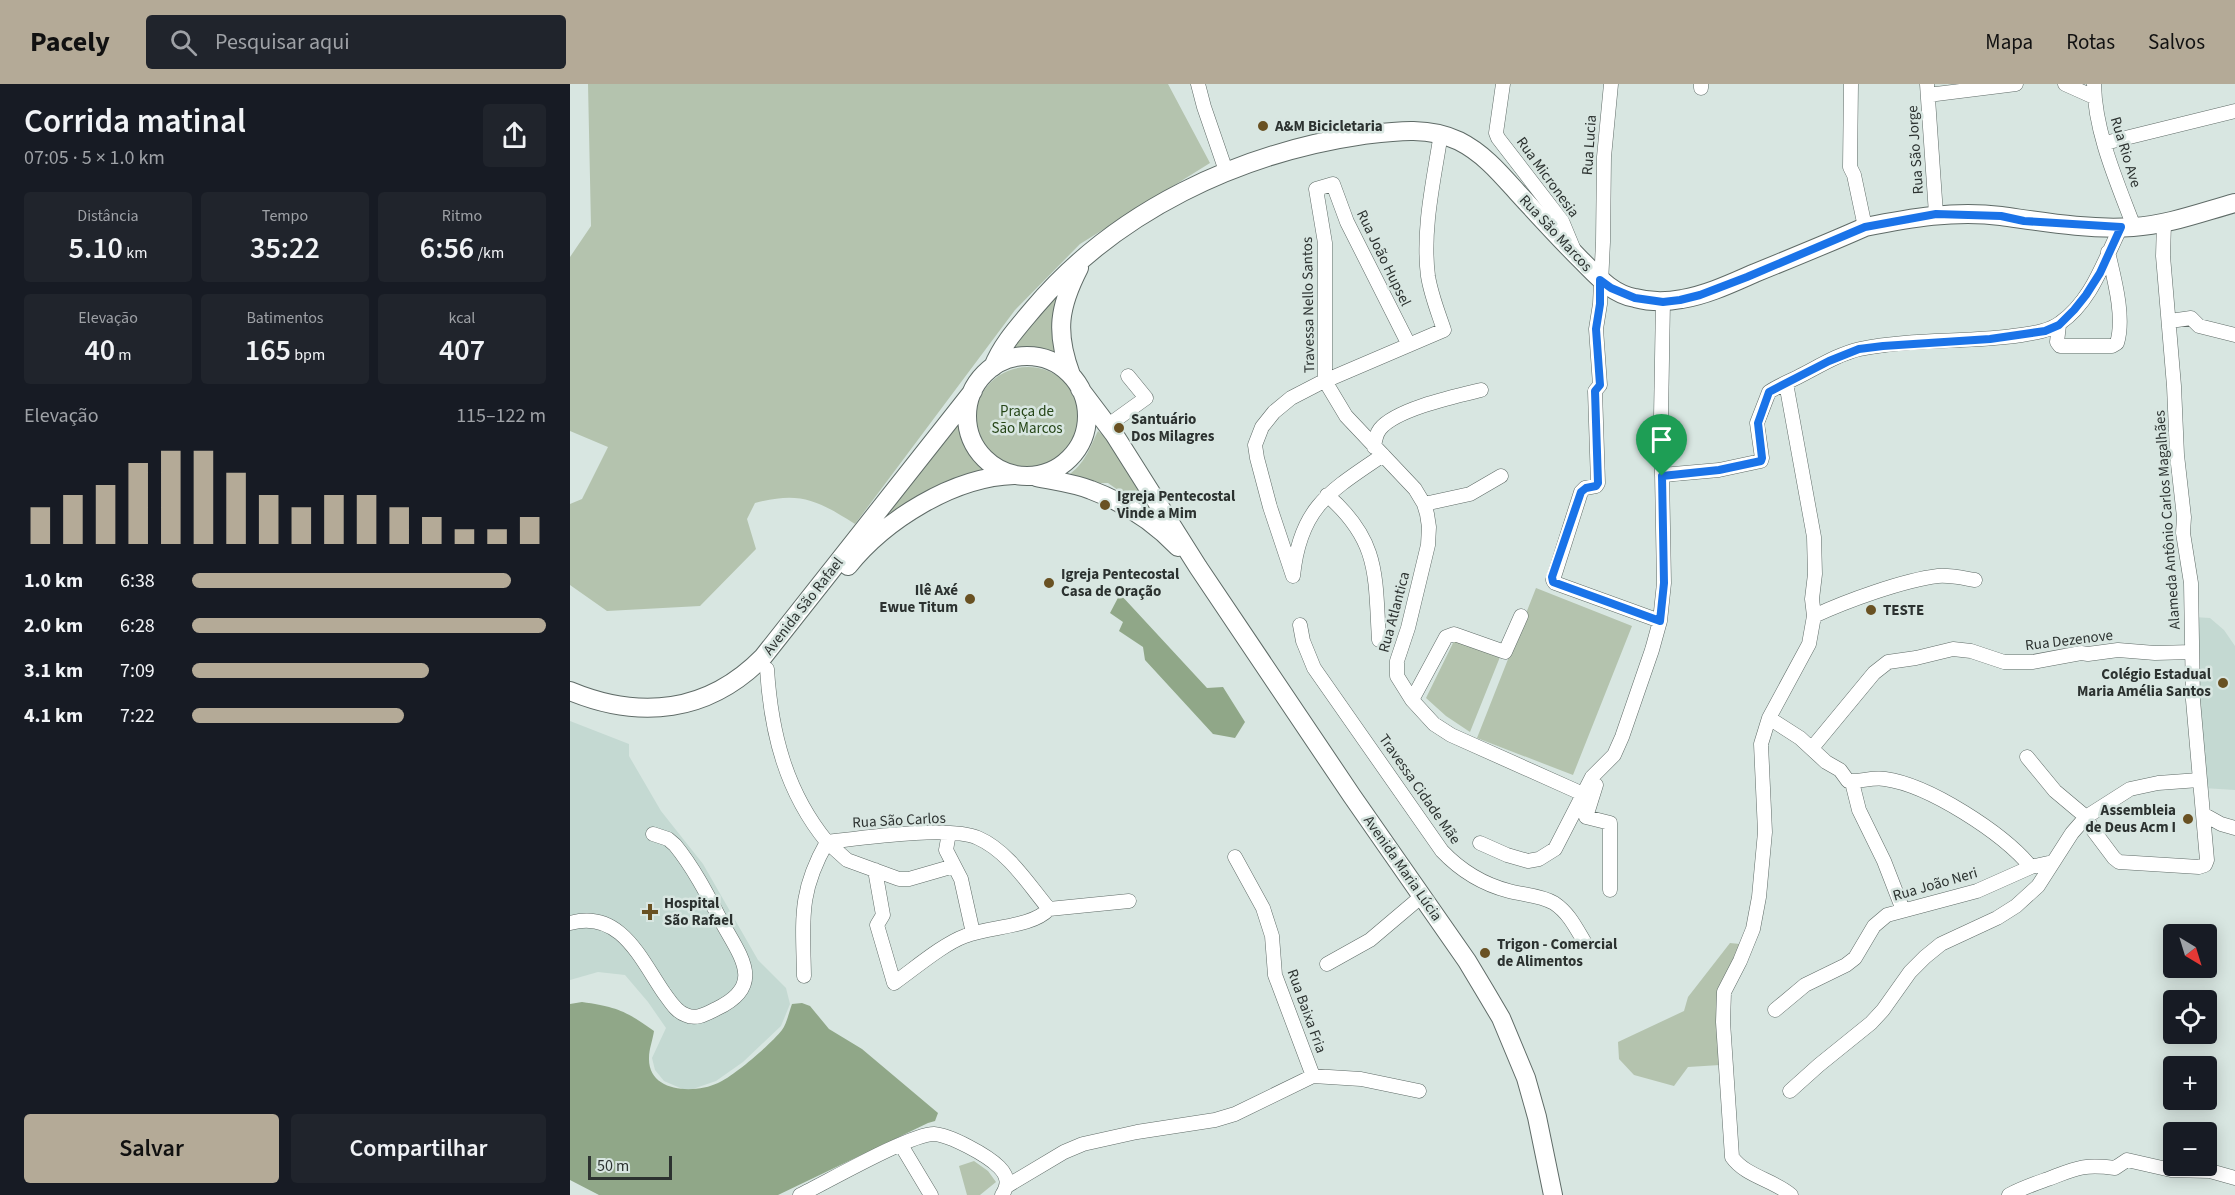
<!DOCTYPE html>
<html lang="pt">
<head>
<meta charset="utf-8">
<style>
  body { margin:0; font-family:"Source Sans 3",sans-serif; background:#20242c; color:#f1f3f6; height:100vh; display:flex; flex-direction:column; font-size:22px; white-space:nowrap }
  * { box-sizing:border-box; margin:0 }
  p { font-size:20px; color:#9ea1a6 }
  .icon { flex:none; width:33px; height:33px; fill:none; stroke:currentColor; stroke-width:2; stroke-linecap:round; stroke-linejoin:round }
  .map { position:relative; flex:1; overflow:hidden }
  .drawer { display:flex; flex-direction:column; background:#171b24; width:570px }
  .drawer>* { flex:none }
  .needle { width:39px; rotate:142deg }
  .tools { position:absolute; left:1593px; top:840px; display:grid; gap:12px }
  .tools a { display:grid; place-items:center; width:54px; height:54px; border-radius:6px; background:#171b24; box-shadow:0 3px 15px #0003; font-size:30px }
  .scale { position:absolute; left:18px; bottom:15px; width:84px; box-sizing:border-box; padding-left:6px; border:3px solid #2c3230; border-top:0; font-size:16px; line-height:21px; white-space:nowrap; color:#2c3230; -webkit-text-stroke:4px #d8e6e1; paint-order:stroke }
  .pin { position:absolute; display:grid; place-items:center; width:51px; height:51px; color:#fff; margin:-62px -26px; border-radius:50% 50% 50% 0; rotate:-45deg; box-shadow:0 0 6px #0007 }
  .pin .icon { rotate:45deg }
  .round { display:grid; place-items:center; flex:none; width:63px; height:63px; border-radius:6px; background:#20242c }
  .overview { display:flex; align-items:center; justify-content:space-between; height:102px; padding:0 24px }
  h1 { font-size:33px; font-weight:600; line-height:45px }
  .figures { display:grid; grid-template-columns:repeat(3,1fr); gap:9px; height:102px; padding:6px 24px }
  .figures div { display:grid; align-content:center; border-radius:6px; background:#20242c; text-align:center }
  .figures b { font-size:30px; font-weight:600 }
  .figures small { font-size:16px; font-weight:400 }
  .figures p { font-size:16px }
  .chart { height:168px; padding:12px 24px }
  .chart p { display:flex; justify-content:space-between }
  .chart svg { width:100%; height:108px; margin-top:6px; stroke:#b4aa97; stroke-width:6 }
  .button { display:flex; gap:12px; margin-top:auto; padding:12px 24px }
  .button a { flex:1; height:69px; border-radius:6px; background:#b4aa97; color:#111; font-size:24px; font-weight:600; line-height:69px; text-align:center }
  .button a+a { background:#20242c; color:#f1f3f6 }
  ul { padding:0 24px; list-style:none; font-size:20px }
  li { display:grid; grid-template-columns:96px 72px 1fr; align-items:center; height:45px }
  li i { height:15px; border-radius:8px; background:#b4aa97 }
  header { display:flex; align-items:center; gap:36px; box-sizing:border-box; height:84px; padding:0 30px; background:#b4aa97; color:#111 }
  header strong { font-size:28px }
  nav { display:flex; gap:33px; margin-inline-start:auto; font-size:21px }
  .search { width:420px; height:54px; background:#20242c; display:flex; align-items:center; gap:15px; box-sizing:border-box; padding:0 21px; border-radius:6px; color:#9ea1a6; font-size:22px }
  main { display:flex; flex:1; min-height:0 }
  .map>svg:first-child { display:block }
</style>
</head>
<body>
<header>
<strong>Pacely</strong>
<div class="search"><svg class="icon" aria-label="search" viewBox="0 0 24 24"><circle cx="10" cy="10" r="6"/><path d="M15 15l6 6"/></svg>Pesquisar aqui</div>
<nav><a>Mapa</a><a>Rotas</a><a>Salvos</a></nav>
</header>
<main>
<section class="drawer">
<div class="overview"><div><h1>Corrida matinal</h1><p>07:05 · 5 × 1.0 km</p></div><a class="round"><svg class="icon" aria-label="share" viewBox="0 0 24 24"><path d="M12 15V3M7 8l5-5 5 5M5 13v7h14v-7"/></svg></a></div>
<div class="figures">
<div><p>Distância</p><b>5.10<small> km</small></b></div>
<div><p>Tempo</p><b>35:22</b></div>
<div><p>Ritmo</p><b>6:56<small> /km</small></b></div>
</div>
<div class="figures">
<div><p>Elevação</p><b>40<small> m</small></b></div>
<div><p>Batimentos</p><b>165<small> bpm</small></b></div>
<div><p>kcal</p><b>407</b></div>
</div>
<div class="chart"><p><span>Elevação</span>115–122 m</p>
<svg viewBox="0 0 160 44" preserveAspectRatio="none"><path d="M5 44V29M15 44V24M25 44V20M35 44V11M45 44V6M55 44V6M65 44V15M75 44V24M85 44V29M95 44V24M105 44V24M115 44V29M125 44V33M135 44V38M145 44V38M155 44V33"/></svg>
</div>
<ul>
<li><b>1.0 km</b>6:38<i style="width:90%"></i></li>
<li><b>2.0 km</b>6:28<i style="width:100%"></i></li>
<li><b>3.1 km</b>7:09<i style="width:67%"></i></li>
<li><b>4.1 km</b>7:22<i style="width:60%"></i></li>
</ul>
<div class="button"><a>Salvar</a><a>Compartilhar</a></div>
</section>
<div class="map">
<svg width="1665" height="1111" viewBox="0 0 1665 1111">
  <rect width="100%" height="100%" fill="#d8e6e1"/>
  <path fill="#c4d9d2" d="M1624,533L1640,534L1654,546L1665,562V706L1633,704Z
    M0,637L59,660V672L91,727L133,780L188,876L216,904L220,920L211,942L173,978L146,997L117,1007L94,997L85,986L82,974L96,944L78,918L55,891L28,888L0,896Z"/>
  <path fill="#b4c3ae" d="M18,0H598L640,79L510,160L445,226L285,440C247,416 230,407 185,419L177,435L186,465L130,522L37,527L0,501V420L12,415L38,363L0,347V173L21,142Z
    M493,204L489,276L462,269L433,273Z
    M405 336a53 53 0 1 1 106 0a53 53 0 1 1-106 0Z
    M389,340L395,362L402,375L415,389L324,430L319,428Z
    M528,347L544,361L590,436L538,399H518L497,392C515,380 519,365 528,347Z
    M966,504L1062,542L1003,691L907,654Z
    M884,557L930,573L900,648L876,632L856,614Z
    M1160,859L1170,860L1147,920L1150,981L1118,983L1104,1002L1064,991L1049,975L1048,958L1114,927L1118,913Z
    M404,1077L418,1087L426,1098L410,1111H397L389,1082Z"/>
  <path fill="#90a788" d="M550,510L637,604L653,603L675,638L665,654L643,650L575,576L573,563L549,547L553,538L540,529Z
    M12,918C47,923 56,927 84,947C83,955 79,965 79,974C78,1009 125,1010 148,999C164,992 201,960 212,946C217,939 219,928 222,920L232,919L240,922L259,945L292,965L368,1029L365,1037L358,1039L208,1111H29L0,1096V920Z"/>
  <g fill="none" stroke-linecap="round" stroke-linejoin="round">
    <defs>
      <path id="street" d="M628,0L634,23L656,87
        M933,0L926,49L928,54L992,137L1004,166
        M1041,0L1034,73L1033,158L1030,220L1026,245L1030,301L1025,307L1028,399L1026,402L1015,404L1011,408L983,496L985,499L1090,537
        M1131,0V4
        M1281,0L1280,83L1284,91L1295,143
        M1357,0L1366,130
        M1495,0L1524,13
        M1524,0C1525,49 1547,98 1564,143
        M1358,11L1446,0
        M1535,59L1665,27
        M1600,237L1621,234L1629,242L1665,251
        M1489,241L1487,258L1490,262H1542L1547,259C1555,233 1544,194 1538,168
        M839,261L777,138L763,100L746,105L755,159V297L776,332L845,405L854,420L857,430L859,443L858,461L838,544L827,577V592L842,616L864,640L881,651L1013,710
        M1216,299L1244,453L1245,490L1242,515L1244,532L1239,560L1199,634L1191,660L1195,748L1189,813L1183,845L1170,877L1154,908L1153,938L1162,1073C1175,1092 1204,1096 1221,1111
        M544,350V337L576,314L558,292
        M804,363C805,356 806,350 810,345C826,325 886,312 911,306
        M813,371C760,407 730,423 723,492L700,423L687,374L685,361L692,343L704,328L721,314L750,299L874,246C868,228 861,211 858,192C852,145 864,95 871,49
        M1092,391L1149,386L1191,377L1192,374L1187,339L1199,308C1208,302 1218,298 1228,293C1248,283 1268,270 1290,265C1343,254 1398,259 1451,251C1464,249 1479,247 1490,239C1522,217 1534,176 1551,143
        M757,411C810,457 805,492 809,556
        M854,420L900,410L931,392
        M1244,532C1276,517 1334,496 1368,492C1381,491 1393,494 1405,496
        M730,541L733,557L744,584L872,767C891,787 912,800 939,807C954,811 970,811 984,819C999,829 1006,844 1015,859
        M197,585C201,649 216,708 257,758C292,754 379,741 408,754C438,767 459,801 479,825L559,817
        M842,616L876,553L884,550L935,568L951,532
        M1199,634L1230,654L1256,678L1270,686L1278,697C1290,698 1302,693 1315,695C1359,701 1433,749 1461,783L1483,778
        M1242,664L1304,589L1318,578L1346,574L1383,565L1401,567L1434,578H1462L1511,569L1518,570L1548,566L1585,569L1622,568
        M1457,673L1485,707L1516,733L1523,746L1544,774L1549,778L1629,783L1635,781L1637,776L1623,616L1621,499L1613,449L1614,433L1607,371L1604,302L1593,172L1594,139
        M1282,698L1289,726L1314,777L1333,826
        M1026,701L1016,733L1040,739V806
        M1633,730L1651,740L1665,744
        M379,749L376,766L391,795L403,849
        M910,759L937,771L958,777L969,775L985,765L1022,693L1044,671L1052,653L1082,566L1090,537L1094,499L1091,333L1093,217
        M665,773L693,824L702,852L705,891L743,992
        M305,786L313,831L307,841L324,899C344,885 373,860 395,852C419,842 461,844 479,825
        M0,839C50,825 70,874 94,909C100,917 106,928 116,931C126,936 136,930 146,925C197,901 170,872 150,835C137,810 123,783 105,761L98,755L83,750
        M757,880L800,856L852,812
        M234,892C233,836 228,809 257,758L277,776L329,795H339L384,782
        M1205,926L1235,901L1276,881L1285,874L1304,842L1317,831L1407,807L1461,783
        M1220,1007L1249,981L1301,939L1313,926L1340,888L1355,873L1371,860L1427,834L1446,822L1468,802L1502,749L1516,733L1560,705L1588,699L1629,696
        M331,1061L361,1111
        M437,1102L494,1068L513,1060L567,1048L645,1036L665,1030L743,992L791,995L849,1007
        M230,1111C257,1098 340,1050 364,1050C380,1051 417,1071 429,1083C438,1092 439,1101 432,1111
        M1439,1111C1452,1104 1464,1100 1478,1095C1507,1084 1513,1080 1545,1084L1557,1076L1601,1086L1640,1087L1665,1094"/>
      <path id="secondary" d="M397 332a60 60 0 1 1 120 0a60 60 0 1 1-120 0Z
        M423,283C432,260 449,242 464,224C546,127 669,69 793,51C825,47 859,42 889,57C913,69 930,89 947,108C968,131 989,154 1011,176C1027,192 1042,210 1065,214C1080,218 1097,218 1112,215C1137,211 1162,199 1185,189C1222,174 1259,159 1295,143C1340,134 1385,126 1431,132C1474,138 1519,146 1563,143C1598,141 1632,128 1665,119
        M501,291C485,248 489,223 509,184
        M510,305L544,350L628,483L782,712L897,877L915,907L931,934L956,994L967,1033L983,1111
        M466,393C484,397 504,399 521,406C553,418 584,438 608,463
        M278,482C315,436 383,393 444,391
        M0,607C70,636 138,629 193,573L403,307"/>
    </defs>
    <use href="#street" stroke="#5f6b67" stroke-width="15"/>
    <use href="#secondary" stroke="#5f6b67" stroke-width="20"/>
    <use href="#street" stroke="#fff" stroke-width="14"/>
    <use href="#secondary" stroke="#fff" stroke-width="18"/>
  </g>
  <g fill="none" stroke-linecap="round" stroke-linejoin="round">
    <defs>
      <path id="route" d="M1366,130L1431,132L1454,137L1551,143L1530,189L1516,211L1504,226L1489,241L1475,247L1420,255L1313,262L1289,265L1259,277L1199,308L1188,339L1192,374L1191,377L1149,386L1092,392L1094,499L1090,537L983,498L982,493L1011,408L1016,404L1026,402L1028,399L1025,307L1030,301L1026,245L1030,220V196L1041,204L1065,214L1093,218L1110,216L1130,211L1177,193L1295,143Z"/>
    </defs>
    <use href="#route" stroke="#fff" stroke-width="12"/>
    <use href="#route" stroke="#1a73e8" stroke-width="8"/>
  </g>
  <g fill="#695122" stroke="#d8e6e1" stroke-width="2">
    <circle cx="693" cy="42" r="6"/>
    <circle cx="549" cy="344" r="6"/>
    <circle cx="535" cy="421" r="6"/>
    <circle cx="479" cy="499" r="6"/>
    <circle cx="400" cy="515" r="6"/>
    <circle cx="1301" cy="526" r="6"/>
    <circle cx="1653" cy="599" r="6"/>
    <circle cx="1618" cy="735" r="6"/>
    <path d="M77 819h6v6h6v6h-6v6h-6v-6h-6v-6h6z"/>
    <circle cx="915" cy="869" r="6"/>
  </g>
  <g text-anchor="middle" stroke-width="5" stroke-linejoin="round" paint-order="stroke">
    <g font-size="15" font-weight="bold" fill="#2c3230" stroke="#d8e6e1" text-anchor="start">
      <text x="705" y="47">A&amp;M Bicicletaria</text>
      <text x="561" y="340">Santuário<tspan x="561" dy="17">Dos Milagres</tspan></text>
      <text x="547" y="417">Igreja Pentecostal<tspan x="547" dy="17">Vinde a Mim</tspan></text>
      <text x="491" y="495">Igreja Pentecostal<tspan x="491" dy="17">Casa de Oração</tspan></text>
      <text x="388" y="511" text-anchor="end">Ilê Axé<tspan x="388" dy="17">Ewue Titum</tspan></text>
      <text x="1313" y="531">TESTE</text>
      <text x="1641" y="595" text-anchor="end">Colégio Estadual<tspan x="1641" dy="17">Maria Amélia Santos</tspan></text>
      <text x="1606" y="731" text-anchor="end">Assembleia<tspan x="1606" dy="17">de Deus Acm I</tspan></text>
      <text x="94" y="824">Hospital<tspan x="94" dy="17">São Rafael</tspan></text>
      <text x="927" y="865">Trigon - Comercial<tspan x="927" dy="17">de Alimentos</tspan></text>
    </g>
    <g font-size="15" fill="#2c3230" stroke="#d8e6e1">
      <text transform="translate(1019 61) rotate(-86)" y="5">Rua Lucia</text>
      <text transform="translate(1345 66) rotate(-94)" y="5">Rua São Jorge</text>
      <text transform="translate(1556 68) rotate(73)" y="5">Rua Rio Ave</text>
      <text transform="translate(978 93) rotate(54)" y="5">Rua Micronesia</text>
      <text transform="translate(986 149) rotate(47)" y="5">Rua São Marcos</text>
      <text transform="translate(814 174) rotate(64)" y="5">Rua João Hupsel</text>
      <text transform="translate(738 221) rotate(-91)" y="5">Travessa Nello Santos</text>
      <text transform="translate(1597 436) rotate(-94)" y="5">Alameda Antônio Carlos Magalhães</text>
      <text transform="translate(233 522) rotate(-52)" y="5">Avenida São Rafael</text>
      <text transform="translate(824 528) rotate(-75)" y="5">Rua Atlantica</text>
      <text transform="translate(1499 556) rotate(-7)" y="5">Rua Dezenove</text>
      <text transform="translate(850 705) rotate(55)" y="5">Travessa Cidade Mãe</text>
      <text transform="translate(329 736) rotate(-3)" y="5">Rua São Carlos</text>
      <text transform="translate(833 784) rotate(55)" y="5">Avenida Maria Lúcia</text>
      <text transform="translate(1365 800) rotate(-16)" y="5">Rua João Neri</text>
      <text transform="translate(737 927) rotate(70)" y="5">Rua Baixa Fria</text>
    </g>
    <g font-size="15" fill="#254517" stroke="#d8e6e1">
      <text x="457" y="332">Praça de<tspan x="457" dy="17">São Marcos</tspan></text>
    </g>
  </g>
</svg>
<div class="tools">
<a><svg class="needle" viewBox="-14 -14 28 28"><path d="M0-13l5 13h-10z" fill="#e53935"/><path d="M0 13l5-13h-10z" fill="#9ea1a6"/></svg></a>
<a><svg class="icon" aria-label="locate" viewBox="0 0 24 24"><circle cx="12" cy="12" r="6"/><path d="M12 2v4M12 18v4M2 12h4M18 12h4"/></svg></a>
<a>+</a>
<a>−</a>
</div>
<div class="scale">50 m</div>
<div class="pin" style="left:1092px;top:392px;background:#1e9e55"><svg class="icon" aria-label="arrive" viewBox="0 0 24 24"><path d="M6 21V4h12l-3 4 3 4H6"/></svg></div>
</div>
</main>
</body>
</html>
